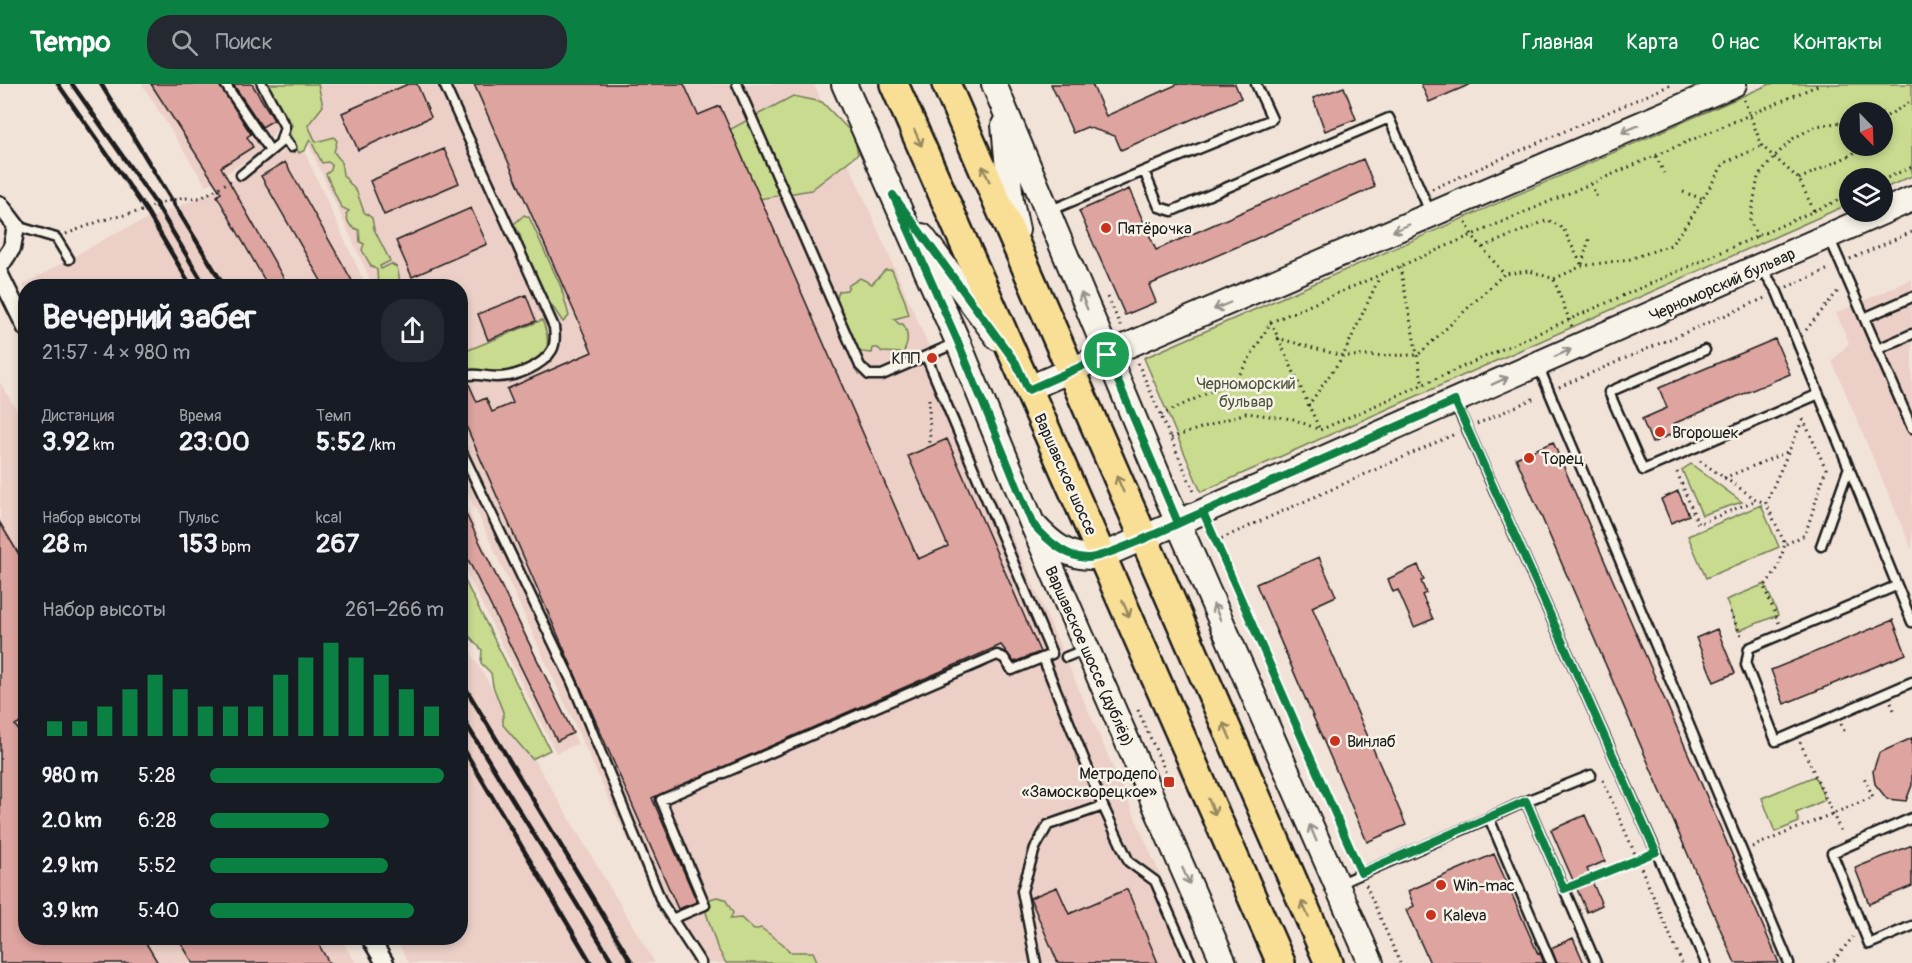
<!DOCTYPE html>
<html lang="ru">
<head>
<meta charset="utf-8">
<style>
  body { margin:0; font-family:Pangolin,sans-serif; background:#242831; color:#f1f3f6; height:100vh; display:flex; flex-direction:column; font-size:22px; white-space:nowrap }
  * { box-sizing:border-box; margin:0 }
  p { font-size:20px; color:#9ea1a6 }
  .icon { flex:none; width:33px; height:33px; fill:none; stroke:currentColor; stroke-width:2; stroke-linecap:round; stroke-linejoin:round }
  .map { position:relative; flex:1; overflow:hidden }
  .sheet { position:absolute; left:18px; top:195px; width:450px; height:666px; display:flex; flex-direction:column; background:#171b24; border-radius:24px; box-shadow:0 3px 9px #0003 }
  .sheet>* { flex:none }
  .needle { width:39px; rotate:157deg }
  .fabs { position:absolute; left:1839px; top:18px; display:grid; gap:12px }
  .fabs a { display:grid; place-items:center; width:54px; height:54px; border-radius:50%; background:#171b24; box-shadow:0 3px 9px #0003; font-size:30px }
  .pin { position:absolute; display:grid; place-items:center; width:51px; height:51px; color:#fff; margin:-26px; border:3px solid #fff; border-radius:50%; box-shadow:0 2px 6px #0007 }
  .round { display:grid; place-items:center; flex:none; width:63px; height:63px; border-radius:24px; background:#242831 }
  .overview { display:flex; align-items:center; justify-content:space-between; height:102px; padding:0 24px }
  h1 { font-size:33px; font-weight:700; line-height:45px }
  .figures { display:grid; grid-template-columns:repeat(3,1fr); gap:9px; height:102px; padding:6px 24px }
  .figures div { display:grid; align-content:center }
  .figures b { font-size:26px; font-weight:700 }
  .figures small { font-size:16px; font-weight:400 }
  .figures p { font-size:16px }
  .chart { height:168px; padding:12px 24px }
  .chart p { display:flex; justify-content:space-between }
  .chart svg { width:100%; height:108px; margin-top:6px; stroke:#0b8043; stroke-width:6 }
  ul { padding:0 24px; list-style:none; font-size:20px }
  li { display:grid; grid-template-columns:96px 72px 1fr; align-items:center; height:45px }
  li i { height:15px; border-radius:8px; background:#0b8043 }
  header { display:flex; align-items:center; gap:36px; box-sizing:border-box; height:84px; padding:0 30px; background:#0b8043; color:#fff }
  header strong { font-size:28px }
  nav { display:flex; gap:33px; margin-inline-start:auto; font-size:21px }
  .search { width:420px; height:54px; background:#242831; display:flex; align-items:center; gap:15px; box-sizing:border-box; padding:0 21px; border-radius:24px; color:#9ea1a6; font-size:22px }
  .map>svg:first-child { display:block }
</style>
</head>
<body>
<header>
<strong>Tempo</strong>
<div class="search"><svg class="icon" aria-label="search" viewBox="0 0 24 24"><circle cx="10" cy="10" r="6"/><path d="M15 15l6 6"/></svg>Поиск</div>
<nav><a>Главная</a><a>Карта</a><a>О нас</a><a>Контакты</a></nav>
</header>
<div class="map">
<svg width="1912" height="879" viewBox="0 0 1912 879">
  <rect width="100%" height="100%" fill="#f2e3d9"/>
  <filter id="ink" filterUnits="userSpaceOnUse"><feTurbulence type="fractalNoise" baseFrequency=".0167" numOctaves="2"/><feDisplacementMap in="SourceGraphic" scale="12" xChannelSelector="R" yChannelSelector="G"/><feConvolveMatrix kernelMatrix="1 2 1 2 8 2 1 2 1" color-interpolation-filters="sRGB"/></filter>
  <g filter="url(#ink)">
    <path fill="#ecd0c8" d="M142,0H257L280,41L259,69L206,102Z
      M281,0H814L1199,879H693L664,835L461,394L460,202H373Z
      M300,58L366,202H26L25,206L23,201L119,147L210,109Z
      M1912,195V466L1832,277L1849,259L1836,229Z
      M0,298L25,340L26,854H340L356,879H0Z
      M460,411L578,660L556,669L461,478Z
      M461,552L655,879H409L395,854H460Z"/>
    <path fill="#c9db8f" stroke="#727c56" stroke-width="1.5" fill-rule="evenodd" d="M267,0H318L323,22L308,41L316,58L334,53L337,57L334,68L341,77L343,91L357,108L364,128L372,134L374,145L390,177L380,182L381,185L391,180L397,183L401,202H378L377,186L371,182L362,166L364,160L360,158L359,146C349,143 348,139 346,130L349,127L341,123L326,90L331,86L332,81L328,78L322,79L310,55L305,66L299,69L288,46L292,41Z
      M1770,0H1912V92L1883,105L1882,94H1850L1849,120L1201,408L1144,274ZM1850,28H1882V62H1850Z
      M793,12L822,18L854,51L858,70L811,106L759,115L729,46Z
      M524,131L529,133L561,203L569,232L563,238C544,212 528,182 520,151L514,140Z
      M885,186H892L905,217L909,231L894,235L899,240H903C909,250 909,259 903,269L882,268L878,264H873L872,269C868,268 861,269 857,266C852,260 842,236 844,228C837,222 835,216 839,207L847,206L849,201L860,194L872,200Z
      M542,236C566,291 506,289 469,286L461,269Z
      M1691,380L1742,418L1702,431L1682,386Z
      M1761,421L1779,463L1706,494L1688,452Z
      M462,491L550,666L532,675L503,641V628L493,602L491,589L481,579L482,566L461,543Z
      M1765,500L1778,531L1738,547L1726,516Z
      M1815,692L1825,716L1796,729L1799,738L1775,748L1762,714Z
      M717,813L725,815L733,829L730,835L741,834L754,846L761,844L783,860L790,868H813L818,879H726L717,863L705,825L710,815Z"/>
    <path fill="#dea49f" stroke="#1c1c1c" stroke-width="1.5" d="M151,0H219L251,50L247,53L253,63L221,83L288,202H268L217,112L221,109Z
      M233,0H252L274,36L262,43Z
      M408,0H417L431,33L358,66L342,29Z
      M474,0H684L698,31L720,22L918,475L948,462L908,372L947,355L1040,568L1014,578L1001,561L652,714L697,818L678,825L460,328V299L468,298L477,318L486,314L492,328L513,319L507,305L592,268Z
      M1051,0H1092L1106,32L1178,0H1235L1241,14L1121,66L1115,52L1087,43L1073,49Z
      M1421,0H1471L1429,18Z
      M1344,3L1356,35L1325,47L1313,14Z
      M444,65L459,99L384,131L370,97Z
      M1363,75L1375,103L1149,201L1156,218L1125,231L1079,127L1129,105L1156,166Z
      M285,78L355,202H324L261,92Z
      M471,124L487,160L412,193L396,157Z
      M526,211L536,237L488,256L478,230Z
      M1775,255L1790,290L1673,340L1676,348L1652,359L1642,335L1667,324L1659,304Z
      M1553,358L1779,879H1735L1516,374Z
      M1678,407L1689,431L1671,439L1661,415Z
      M460,418L573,649L557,657L460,459Z
      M0,439L26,482V635L15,641L26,658V854H143L158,879H0Z
      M1319,473L1336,512L1312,523L1406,741L1367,758L1256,500Z
      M1418,481L1424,496L1421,497L1426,509L1422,511L1433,535L1414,543L1398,506L1393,508L1388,495Z
      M1893,536L1906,570L1784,620L1771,586Z
      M1717,545L1735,589L1714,598L1696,554Z
      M1912,654V701L1906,717L1887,715L1875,700L1873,687L1879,669Z
      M1585,731L1605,777L1587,785L1602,821L1587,828L1551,746Z
      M1912,761V802L1869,820L1855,784Z
      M1494,770L1538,870L1540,869L1544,879H1430L1406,826L1414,822L1408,807Z
      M1057,803L1069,830L1127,805L1158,879H1058L1030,814Z
      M178,854H315L329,879H193Z
      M1573,854L1584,879H1557L1551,864Z"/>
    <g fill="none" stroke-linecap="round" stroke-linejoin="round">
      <defs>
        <path id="lane" d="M225,0L270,66
          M444,0L554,243C555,250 556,259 552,266C543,282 515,293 498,293C484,293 475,288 460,293
          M737,0L860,282L869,291H882L956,259
          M282,52L291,63
          M1144,87L1272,35L1256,0
          M241,91L280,59L285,43L262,0
          M1049,127L1144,87L1159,123L1172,127L1389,34L1430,128
          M16,142L56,154L69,175
          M1830,155L1912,344
          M1761,183L1777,208L1912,538
          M1864,234L1912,213
          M1878,265L1912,250
          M1705,266L1609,308L1643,386L1819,310
          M1538,281L1789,879
          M1455,318L1706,879
          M460,364L572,598L662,819L701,879
          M1821,462L1849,383
          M1896,502L1749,564L1746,581L1776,657L1912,598
          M1066,573L1086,565
          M1043,574L1103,722
          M1526,717L1591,691
          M1912,734L1832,769L1869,860L1912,842
          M1338,800L1489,734
          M672,835L705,821L661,716L997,571L1004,574L1012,586L1052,570L926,272
          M1036,879L1022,807L1035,764L1048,741L1103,722L1129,778L1155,797L1191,879
          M1551,879L1489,734L1526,717L1596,879"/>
        <path id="street" d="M0,121L16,142L12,164L0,182
          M0,191L26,244
          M370,854L385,879"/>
        <path id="secondary" d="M844,0L958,258L1032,439L1224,879
          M994,0L1178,439L1371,879
          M1004,41L1011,118L1017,146
          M922,152L998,254
          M1027,305L1734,0
          M1032,439C1052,461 1071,477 1102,472L1912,115"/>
        <path id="primary" d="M894,0L1281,879
          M946,0L1329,879"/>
      </defs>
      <use href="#lane" stroke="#1c1c1c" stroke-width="13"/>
      <use href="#street" stroke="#1c1c1c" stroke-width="21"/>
      <use href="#secondary" stroke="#1c1c1c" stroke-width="28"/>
      <use href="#primary" stroke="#1c1c1c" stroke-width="32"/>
      <path stroke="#1c1c1c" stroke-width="3" stroke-dasharray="1.5 4.5" stroke-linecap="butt" d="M1744,16L1762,62L1799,95L1814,127
        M1882,35L1912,17
        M1656,72L1664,89
        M1799,95L1853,70L1860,62
        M1882,96L1912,83
        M1591,100L1598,116
        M1432,105L1673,0
        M1683,108L1703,115
        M1466,138L1472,151L1504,190
        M66,150L103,136L146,126L156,120L181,114H201L232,96
        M1757,153L1750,137L1758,93L1775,72L1794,54L1816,42L1850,37
        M1483,163L1548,136L1563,144L1582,182
        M1850,175L1912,148
        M1582,180L1589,155
        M1400,183L1423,301
        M1554,196L1572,243
        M1787,203L1831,184
        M1108,213L1121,243
        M1271,238L1320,346
        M1806,246L1838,207
        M1277,254L1343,272L1379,194
        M1138,279L1195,410
        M1559,303L1765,214
        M929,315L930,363
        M1308,322L1343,272L1418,271L1504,190L1530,187L1554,195L1582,182L1630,175L1671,161L1693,131L1724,79L1762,62
        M1161,331L1237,295L1271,238L1821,0
        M1477,340L1537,313
        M1171,354L1246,329L1293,335L1320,346L1850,111
        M1700,377L1757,416L1766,419
        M1677,388L1698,440L1757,416
        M1724,394L1787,368
        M1211,446L1356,778
        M1216,457L1455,350
        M1786,460L1805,451L1826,385L1803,335
        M1730,528L1743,555
        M1779,539L1764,503L1778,484L1785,460L1766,419L1803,335
        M1891,619L1894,626
        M1138,626L1169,696
        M1841,640L1845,649
        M1800,658L1842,750
        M1603,696L1682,879
        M1752,763L1873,713L1863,691
        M1366,801L1400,879
        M1574,801L1646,772
        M1828,879L1834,876L1853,853"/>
      <use href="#lane" stroke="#f7f3e8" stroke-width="8"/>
      <use href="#street" stroke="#f7f3e8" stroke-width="16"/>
      <use href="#secondary" stroke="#f7f3e8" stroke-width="24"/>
      <use href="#primary" stroke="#f9df96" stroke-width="27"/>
      <path stroke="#1c1c1c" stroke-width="4.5" d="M58,0L146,126L191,202
        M72,0L156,120L205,202
        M101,0L224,202
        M460,595L632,879
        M460,630L613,879
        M460,659L591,879"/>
    </g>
    <defs><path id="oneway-shaft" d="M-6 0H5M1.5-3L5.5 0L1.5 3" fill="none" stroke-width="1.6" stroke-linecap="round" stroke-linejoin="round" transform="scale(1.5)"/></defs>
    <g stroke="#94928c">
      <use href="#oneway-shaft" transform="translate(1630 45) rotate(157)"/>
      <use href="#oneway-shaft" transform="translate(1401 144) rotate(157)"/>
      <use href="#oneway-shaft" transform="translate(1084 217) rotate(-112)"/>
      <use href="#oneway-shaft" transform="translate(1222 222) rotate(157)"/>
      <use href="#oneway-shaft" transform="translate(1563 269) rotate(-24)"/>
      <use href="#oneway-shaft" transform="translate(1500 297) rotate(-24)"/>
      <use href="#oneway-shaft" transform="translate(1217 528) rotate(-114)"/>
      <use href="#oneway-shaft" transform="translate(1313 749) rotate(-113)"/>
      <use href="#oneway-shaft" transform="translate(1186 792) rotate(66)"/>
    </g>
    <g stroke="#96875f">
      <use href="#oneway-shaft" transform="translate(918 54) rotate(66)"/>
      <use href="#oneway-shaft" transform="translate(986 90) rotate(-114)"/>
      <use href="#oneway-shaft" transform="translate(1120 400) rotate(-113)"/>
      <use href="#oneway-shaft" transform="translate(1126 525) rotate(66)"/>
      <use href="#oneway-shaft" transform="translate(1227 647) rotate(-114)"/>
      <use href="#oneway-shaft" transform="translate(1212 723) rotate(66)"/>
      <use href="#oneway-shaft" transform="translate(1305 825) rotate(-114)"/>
    </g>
  </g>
  <g fill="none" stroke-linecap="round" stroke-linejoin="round" filter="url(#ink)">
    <defs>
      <path id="route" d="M1107,271L1028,306L1016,279L893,111L958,258L1032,439C1045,454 1065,473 1086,474C1105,475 1181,438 1203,428L1361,789L1526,717L1564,805L1656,768L1455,317L1178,439L1107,271"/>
    </defs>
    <use href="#route" stroke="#fff" stroke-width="12"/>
    <use href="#route" stroke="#0b8043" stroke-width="8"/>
  </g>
  <g fill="#c8321e" stroke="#f7f3e8" stroke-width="2">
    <circle cx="1106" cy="144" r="6"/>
    <circle cx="932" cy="274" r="6"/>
    <circle cx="1660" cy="348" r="6"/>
    <circle cx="1529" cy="374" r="6"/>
    <circle cx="1335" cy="657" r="6"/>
    <rect x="1163" y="692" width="12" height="12" rx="3"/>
    <circle cx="1441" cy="801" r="6"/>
    <circle cx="1431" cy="831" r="6"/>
  </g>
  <g text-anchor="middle" stroke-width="5" stroke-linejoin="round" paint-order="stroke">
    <g font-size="16" fill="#1c1c1c" stroke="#f7f3e8" text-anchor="start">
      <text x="1118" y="150">Пятёрочка</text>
      <text x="920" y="280" text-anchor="end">КПП</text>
      <text x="1672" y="354">Вгорошек</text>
      <text x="1541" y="380">Торец</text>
      <text x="1347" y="663">Винлаб</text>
      <text x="1157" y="695" text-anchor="end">Метродепо<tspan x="1157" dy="18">«Замоскворецкое»</tspan></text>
      <text x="1453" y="807">Win-mac</text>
      <text x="1443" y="837">Kaleva</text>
    </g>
    <g font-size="16" fill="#1c1c1c" stroke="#f7f3e8">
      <text transform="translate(1722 200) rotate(-24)" y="6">Черноморский бульвар</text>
      <text transform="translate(1066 390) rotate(66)" y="6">Варшавское шоссе</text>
      <text transform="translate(1090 572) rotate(66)" y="6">Варшавское шоссе (дублёр)</text>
    </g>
    <g font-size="16" fill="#50553e" stroke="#f7f3e8">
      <text x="1246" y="305">Черноморский<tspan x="1246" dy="18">бульвар</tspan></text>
    </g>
  </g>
</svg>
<div class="fabs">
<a><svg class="needle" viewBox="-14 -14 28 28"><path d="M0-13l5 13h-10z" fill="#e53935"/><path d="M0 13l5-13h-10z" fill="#9ea1a6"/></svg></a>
<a><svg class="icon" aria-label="layers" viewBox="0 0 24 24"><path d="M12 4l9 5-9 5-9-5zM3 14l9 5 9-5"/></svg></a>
</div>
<div class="pin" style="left:1107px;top:271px;background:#1e9e55"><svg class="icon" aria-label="arrive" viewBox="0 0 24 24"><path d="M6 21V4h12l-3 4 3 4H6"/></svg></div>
<section class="sheet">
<div class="overview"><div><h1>Вечерний забег</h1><p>21:57 · 4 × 980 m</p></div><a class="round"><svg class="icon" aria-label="share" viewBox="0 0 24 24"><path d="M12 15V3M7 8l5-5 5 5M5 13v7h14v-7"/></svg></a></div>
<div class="figures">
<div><p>Дистанция</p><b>3.92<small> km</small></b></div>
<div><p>Время</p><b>23:00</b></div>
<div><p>Темп</p><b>5:52<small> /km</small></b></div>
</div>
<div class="figures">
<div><p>Набор высоты</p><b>28<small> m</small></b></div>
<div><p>Пульс</p><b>153<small> bpm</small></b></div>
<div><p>kcal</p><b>267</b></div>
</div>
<div class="chart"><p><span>Набор высоты</span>261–266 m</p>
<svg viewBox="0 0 160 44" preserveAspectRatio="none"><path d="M5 44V38M15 44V38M25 44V32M35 44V25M45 44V19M55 44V25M65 44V32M75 44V32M85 44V32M95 44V19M105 44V12M115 44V6M125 44V12M135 44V19M145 44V25M155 44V32"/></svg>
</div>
<ul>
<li><b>980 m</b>5:28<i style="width:100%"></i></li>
<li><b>2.0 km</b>6:28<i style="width:51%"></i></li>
<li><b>2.9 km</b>5:52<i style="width:76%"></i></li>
<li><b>3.9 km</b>5:40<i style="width:87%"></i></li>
</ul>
</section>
</div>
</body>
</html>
